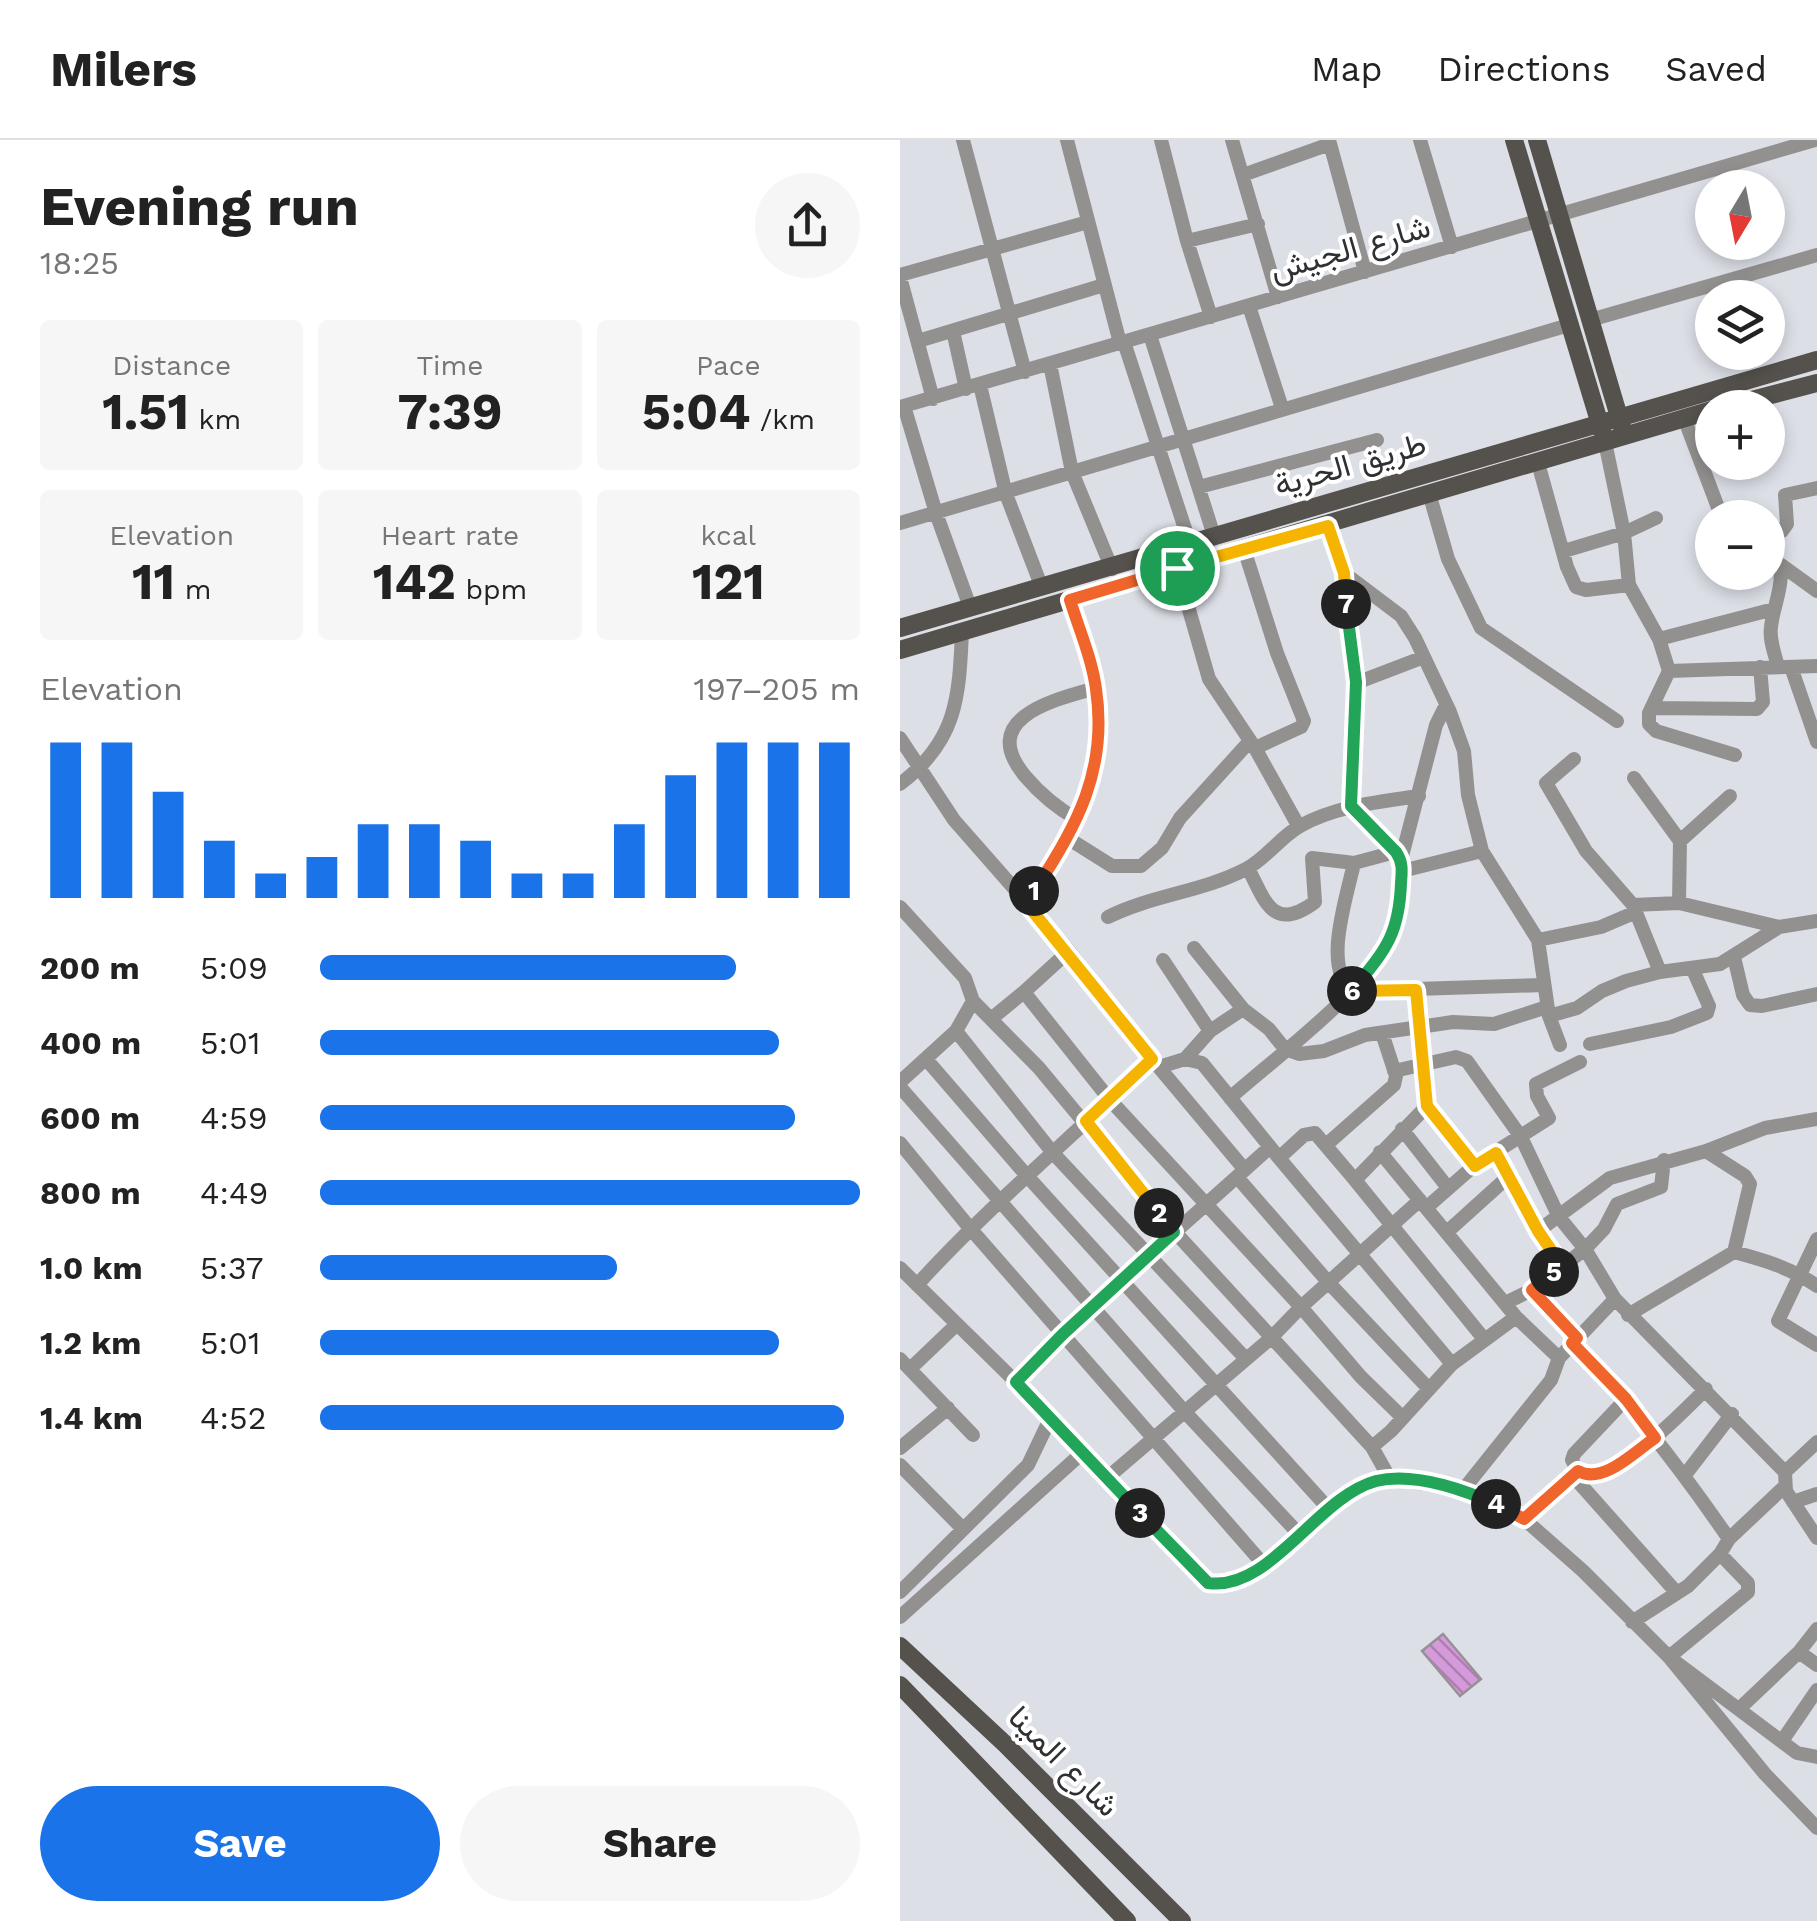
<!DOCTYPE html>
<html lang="en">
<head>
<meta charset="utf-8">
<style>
  body { margin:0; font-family:"Work Sans",Vazirmatn,sans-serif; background:#f6f6f6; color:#222; height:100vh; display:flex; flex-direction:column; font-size:38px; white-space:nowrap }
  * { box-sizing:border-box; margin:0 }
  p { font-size:32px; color:#767676 }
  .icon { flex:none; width:55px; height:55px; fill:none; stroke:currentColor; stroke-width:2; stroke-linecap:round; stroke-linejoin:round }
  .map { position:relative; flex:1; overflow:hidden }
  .panel { display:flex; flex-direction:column; background:#fff; width:900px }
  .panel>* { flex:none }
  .needle { width:65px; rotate:190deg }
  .controls { position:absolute; left:795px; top:30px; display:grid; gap:20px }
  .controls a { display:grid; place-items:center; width:90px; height:90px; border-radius:50%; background:#fff; box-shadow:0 5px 15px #0003; font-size:50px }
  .pin { position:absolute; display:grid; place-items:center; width:85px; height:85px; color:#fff; margin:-42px; border:5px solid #fff; border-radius:50%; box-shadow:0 2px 10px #0007 }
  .km { position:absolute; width:50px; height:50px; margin:-25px; border-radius:50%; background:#222; color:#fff; font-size:28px; line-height:50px; text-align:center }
  .round { display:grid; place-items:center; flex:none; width:105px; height:105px; border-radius:52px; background:#f6f6f6 }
  .head { display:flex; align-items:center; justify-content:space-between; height:170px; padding:0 40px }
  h1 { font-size:55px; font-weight:700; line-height:75px }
  .stats { display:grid; grid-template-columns:repeat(3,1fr); gap:15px; height:170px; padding:10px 40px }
  .stats div { display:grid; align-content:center; border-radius:10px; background:#f6f6f6; text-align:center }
  .stats b { font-size:50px; font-weight:700 }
  .stats small { font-size:28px; font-weight:400 }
  .stats p { font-size:28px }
  .chart { height:280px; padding:20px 40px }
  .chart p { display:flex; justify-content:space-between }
  .chart svg { width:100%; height:180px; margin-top:10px; stroke:#1a73e8; stroke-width:6 }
  .primary-button { display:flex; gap:20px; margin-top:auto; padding:20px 40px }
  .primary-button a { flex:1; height:115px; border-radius:60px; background:#1a73e8; color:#fff; font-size:40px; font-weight:700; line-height:115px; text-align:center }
  .primary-button a+a { background:#f6f6f6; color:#222 }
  ul { padding:0 40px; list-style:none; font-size:32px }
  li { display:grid; grid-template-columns:160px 120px 1fr; align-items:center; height:75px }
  li i { height:25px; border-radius:12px; background:#1a73e8 }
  header { display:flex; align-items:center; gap:60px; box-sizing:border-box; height:140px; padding:0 50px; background:#fff; border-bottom:2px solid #e0e0e0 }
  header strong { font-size:48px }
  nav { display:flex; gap:55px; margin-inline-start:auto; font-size:35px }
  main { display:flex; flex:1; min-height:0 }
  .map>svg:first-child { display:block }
</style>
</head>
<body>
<header>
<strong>Milers</strong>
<nav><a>Map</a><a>Directions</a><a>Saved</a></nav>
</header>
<main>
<section class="panel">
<div class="head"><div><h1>Evening run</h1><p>18:25</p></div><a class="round"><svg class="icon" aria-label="share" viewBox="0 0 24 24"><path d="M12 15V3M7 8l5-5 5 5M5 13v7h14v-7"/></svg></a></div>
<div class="stats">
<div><p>Distance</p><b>1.51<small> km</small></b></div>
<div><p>Time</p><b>7:39</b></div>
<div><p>Pace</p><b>5:04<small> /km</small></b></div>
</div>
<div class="stats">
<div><p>Elevation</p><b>11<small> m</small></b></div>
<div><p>Heart rate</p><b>142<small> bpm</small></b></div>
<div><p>kcal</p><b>121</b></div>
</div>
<div class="chart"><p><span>Elevation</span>197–205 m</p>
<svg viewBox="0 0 160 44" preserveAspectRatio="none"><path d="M5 44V6M15 44V6M25 44V18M35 44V30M45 44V38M55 44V34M65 44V26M75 44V26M85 44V30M95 44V38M105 44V38M115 44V26M125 44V14M135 44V6M145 44V6M155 44V6"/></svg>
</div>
<ul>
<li><b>200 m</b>5:09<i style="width:77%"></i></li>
<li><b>400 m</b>5:01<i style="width:85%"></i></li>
<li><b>600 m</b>4:59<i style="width:88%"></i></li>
<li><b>800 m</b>4:49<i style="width:100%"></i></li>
<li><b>1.0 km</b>5:37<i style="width:55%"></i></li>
<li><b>1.2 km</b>5:01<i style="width:85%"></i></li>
<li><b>1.4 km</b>4:52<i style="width:97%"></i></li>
</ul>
<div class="primary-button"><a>Save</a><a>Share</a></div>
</section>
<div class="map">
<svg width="917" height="1781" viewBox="0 0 917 1781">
  <defs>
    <pattern id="building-back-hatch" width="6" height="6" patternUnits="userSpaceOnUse" patternTransform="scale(2.5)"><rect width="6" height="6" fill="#d49ada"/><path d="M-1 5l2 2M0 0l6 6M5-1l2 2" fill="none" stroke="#ac7eb1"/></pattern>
  </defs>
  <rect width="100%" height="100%" fill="#dddfe7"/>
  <path fill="url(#building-back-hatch)" stroke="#979197" stroke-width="2.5" d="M543,1494L581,1539L560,1556L522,1511Z"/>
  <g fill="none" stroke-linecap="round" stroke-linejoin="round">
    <path stroke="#93918f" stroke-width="14" d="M63,0L125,232
      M167,0L220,203
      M261,0L287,101L311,177
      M332,0L378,157
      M429,0L465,132
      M520,0L552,107
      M343,35L430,4
      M287,101L358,84
      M0,135L188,82
      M0,137L33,259
      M349,166L382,268
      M690,180L917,115
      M53,191L66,249
      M250,195L314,396
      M18,201L204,145
      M224,202L290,404
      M150,224L172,332L212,429
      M80,245L106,354L142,448
      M4,266L36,373L70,467
      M0,267L915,0
      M784,278L822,378
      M705,302L724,393L729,445L759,499L769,531L749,573V584L756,591L835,615
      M638,323L667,427L676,447L686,450L729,445
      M299,347L477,300
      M529,353L548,419L581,488L717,581
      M0,383L669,185
      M868,397L882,391L887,384L885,355L917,348
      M344,409L377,513L404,581L401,587L355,608
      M868,410C893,431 874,458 871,487C869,500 875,514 878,527
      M664,411L724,393L756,378
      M881,425L917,451
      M277,428L309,539L355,608L399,687
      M444,433L501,476L515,498L550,572L564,611L568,655L582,711L638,800L649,876L660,905
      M759,499L874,469
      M891,527L917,602
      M769,531L917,526
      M456,543L524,517
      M752,568L857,569L863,562L860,527
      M0,598L54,680L169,811L252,919L345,1030
      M674,619L646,643L686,711L733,765L760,832
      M734,638L780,701L779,763
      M0,644C57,601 59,558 62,492
      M178,680C157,668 141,655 125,636C77,578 153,560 196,548
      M169,699L212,726H241L262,708L280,678L350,601
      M780,701L830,656
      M501,720L536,585L546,565
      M454,723C447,757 422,827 452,851L644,845
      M348,728C365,761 373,793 415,762L412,718L454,723L495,712
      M502,731L582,711
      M126,763C172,695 210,636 196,549C192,519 179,489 170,460
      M733,765L779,763L879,787L917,781
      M0,767L65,838L73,861L56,891L0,942
      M208,777C252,755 302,752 346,729C366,719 380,697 400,686C436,666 478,662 519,656
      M638,800L701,787L736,772
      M294,808L343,869L369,889L385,909L399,914L424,911L465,895L553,882L594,884L647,867
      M169,811L124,852L210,960L401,1167L461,1237L503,1278
      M834,817L843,855L850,865L862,866L917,854
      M263,820L310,891L343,869
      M516,851L527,966L575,1025
      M73,861L139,928L274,1091L472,1307L490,1339
      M649,876L677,868L702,851L726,841L760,832L820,824L879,787
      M91,879L124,852
      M56,891L153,1013L346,1219
      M690,904L771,887L807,873L809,866L793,830
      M26,919L128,1037L428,1368
      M285,919L310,891
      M259,927L285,919L302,923L379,1018L404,995L415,993L455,1040
      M494,931L556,917L567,921L621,997L659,1077L685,1109L715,1159L885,1332L886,1351L917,1398
      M0,947L284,1271L399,1394
      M330,958C374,919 469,848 492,798C503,775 503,745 501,720L451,666L456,543L447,491L446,442L428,386
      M527,966L455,1040L584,1199
      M502,989L548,1048
      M0,1003L69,1087L364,1425
      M426,1005L494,945L496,936L482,893
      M806,1011L845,1036L850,1044L834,1112
      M480,1012L616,1177L659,1218
      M596,1013L638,1091L662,1126
      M379,1018L552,1224
      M337,1037L429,1143L528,1248
      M526,1068L575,1025L649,978L637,956L636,944L680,922
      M638,1091L710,1038L806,1011L865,988L917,979
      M547,1092L609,1036
      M917,1099L878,1181L917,1205
      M0,1128L116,1242L308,1443L338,1440L364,1425L428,1368L473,1342L500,1340L563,1350L624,1379L683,1431L769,1517L865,1634L917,1688
      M17,1145C90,1064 175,996 252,919
      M632,1150L677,1198
      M605,1163L632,1150L685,1109L704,1089L717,1064L761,1047L764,1020
      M728,1175L834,1112C864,1120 891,1128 917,1146
      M672,1203C731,1264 781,1329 829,1399L820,1414L848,1443V1452L769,1517L897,1613L917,1617
      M0,1219L73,1295
      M10,1229L56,1185
      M116,1242C196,1159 284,1085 370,1007
      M472,1307L491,1291L552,1224L616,1177
      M0,1308L48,1268
      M0,1325L63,1389
      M678,1331C711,1349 782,1272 806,1249
      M678,1331L672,1320L674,1314L726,1259
      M885,1332L917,1302
      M785,1335L832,1274
      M673,1336L777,1453
      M207,1338L371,1198L401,1167L520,1060
      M563,1350L651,1240L659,1218L715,1159
      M893,1362L917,1354
      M624,1379L677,1332
      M829,1399L884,1347
      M0,1452L128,1325L150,1279
      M0,1477L182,1313
      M732,1482L788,1446L820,1414
      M899,1512L917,1525
      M839,1569L899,1512L917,1489
      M882,1601L917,1550"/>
    <path stroke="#55524d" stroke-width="18" d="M614,0L702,291
      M637,0L722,287
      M821,268L917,243
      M0,488L917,220
      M0,510L812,270
      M0,1506L105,1604L282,1781
      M0,1545L227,1781"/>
  </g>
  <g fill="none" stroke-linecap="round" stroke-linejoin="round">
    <defs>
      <path id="split-1" d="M134,751C177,687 208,629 196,549C192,519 179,489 170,460L277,428"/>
      <path id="split-2" d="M134,751L126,763L252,919L186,981L259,1073"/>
      <path id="split-3" d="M240,1373L116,1242L163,1194L274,1092L259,1073"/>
      <path id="split-4" d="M240,1373L308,1443C370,1452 417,1357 476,1341C513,1332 562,1349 596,1364"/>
      <path id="split-5" d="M596,1364L624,1379L678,1331C703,1345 734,1312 755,1298L726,1259L672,1203L677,1198L632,1150L654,1132"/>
      <path id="split-6" d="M452,851L516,850L527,966L575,1026L596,1013L638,1091L662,1126L654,1132"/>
      <path id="split-7" d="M446,464L456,542L451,666L496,712C503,722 502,731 501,743C499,797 484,811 452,851"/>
      <path id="split-8" d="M277,428L428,386L444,433L446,464"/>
    </defs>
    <use href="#split-1" stroke="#fff" stroke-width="20"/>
    <use href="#split-2" stroke="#fff" stroke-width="20"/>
    <use href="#split-3" stroke="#fff" stroke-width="20"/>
    <use href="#split-4" stroke="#fff" stroke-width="20"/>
    <use href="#split-5" stroke="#fff" stroke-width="20"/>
    <use href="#split-6" stroke="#fff" stroke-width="20"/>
    <use href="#split-7" stroke="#fff" stroke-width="20"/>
    <use href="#split-8" stroke="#fff" stroke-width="20"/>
    <use href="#split-1" stroke="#f0652b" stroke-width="12"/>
    <use href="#split-2" stroke="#f5b400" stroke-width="12"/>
    <use href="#split-3" stroke="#22a559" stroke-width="12"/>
    <use href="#split-4" stroke="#22a559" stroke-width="12"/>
    <use href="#split-5" stroke="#f0652b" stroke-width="12"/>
    <use href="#split-6" stroke="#f5b400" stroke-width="12"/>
    <use href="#split-7" stroke="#22a559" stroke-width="12"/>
    <use href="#split-8" stroke="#f5b400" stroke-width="12"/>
  </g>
  <g text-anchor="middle" stroke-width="8" stroke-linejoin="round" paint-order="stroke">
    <g font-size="32" fill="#2f3032" stroke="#fff">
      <text transform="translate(450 108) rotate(-16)" y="11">شارع الجيش</text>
      <text transform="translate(450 324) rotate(-16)" y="11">طريق الحرية</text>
      <text transform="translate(164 1621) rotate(45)" y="11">شارع المينا</text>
    </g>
  </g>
</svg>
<div class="controls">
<a><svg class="needle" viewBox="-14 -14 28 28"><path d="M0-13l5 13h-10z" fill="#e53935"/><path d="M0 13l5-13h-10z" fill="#767676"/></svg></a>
<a><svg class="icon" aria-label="layers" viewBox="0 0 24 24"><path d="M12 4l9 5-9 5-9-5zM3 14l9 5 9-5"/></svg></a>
<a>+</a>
<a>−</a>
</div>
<div class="pin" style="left:277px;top:428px;background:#1e9e55"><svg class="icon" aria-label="arrive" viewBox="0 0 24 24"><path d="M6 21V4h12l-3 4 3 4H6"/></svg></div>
<b class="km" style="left:134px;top:751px">1</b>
<b class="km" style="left:259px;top:1073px">2</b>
<b class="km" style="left:240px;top:1373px">3</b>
<b class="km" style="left:596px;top:1364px">4</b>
<b class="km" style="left:654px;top:1132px">5</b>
<b class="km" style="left:452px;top:851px">6</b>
<b class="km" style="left:446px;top:464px">7</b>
</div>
</main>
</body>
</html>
